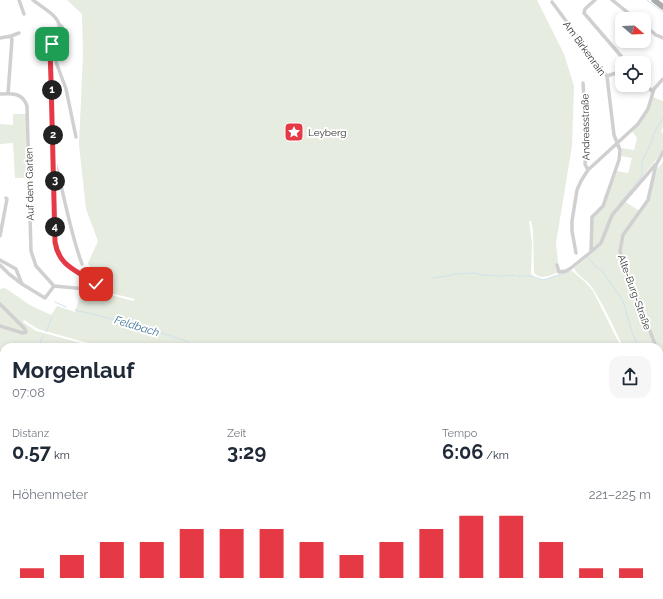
<!DOCTYPE html>
<html lang="de">
<head>
<meta charset="utf-8">
<style>
  body { margin:0; font-family:Raleway,sans-serif; background:#f6f6f7; color:#1f2937; height:100vh; display:flex; flex-direction:column; font-size:15px; white-space:nowrap }
  * { box-sizing:border-box; margin:0 }
  p { font-size:13px; color:#747a83 }
  .icon { flex:none; width:22px; height:22px; fill:none; stroke:currentColor; stroke-width:2; stroke-linecap:round; stroke-linejoin:round }
  .map { position:relative; flex:1; overflow:hidden }
  .sheet { position:absolute; left:0px; top:343px; width:663px; height:256px; display:flex; flex-direction:column; background:#fff; border-radius:12px 12px 0 0; box-shadow:0 2px 6px #0003 }
  .sheet>* { flex:none }
  .needle { width:26px; rotate:109deg }
  .buttons { position:absolute; left:615px; top:12px; display:grid; gap:8px }
  .buttons a { display:grid; place-items:center; width:36px; height:36px; border-radius:8px; background:#fff; box-shadow:0 2px 6px #0003; font-size:20px }
  .pin { position:absolute; display:grid; place-items:center; width:34px; height:34px; color:#fff; margin:-17px; border-radius:8px; box-shadow:0 2px 6px #0006 }
  .km { position:absolute; width:20px; height:20px; margin:-10px; border-radius:50%; background:#222; color:#fff; font-size:11px; line-height:20px; text-align:center }
  .round { display:grid; place-items:center; flex:none; width:42px; height:42px; border-radius:12px; background:#f6f6f7 }
  .summary { display:flex; align-items:center; justify-content:space-between; height:68px; padding:0 12px }
  h1 { font-size:22px; font-weight:700; line-height:30px }
  .metrics { display:grid; grid-template-columns:repeat(3,1fr); gap:6px; height:68px; padding:4px 12px }
  .metrics div { display:grid; align-content:center }
  .metrics b { font-size:20px; font-weight:700 }
  .metrics small { font-size:11px; font-weight:400 }
  .metrics p { font-size:11px }
  .chart { height:112px; padding:8px 12px }
  .chart p { display:flex; justify-content:space-between }
  .chart svg { width:100%; height:72px; margin-top:4px; stroke:#e63946; stroke-width:6 }
  .map>svg:first-child { display:block }
</style>
</head>
<body>
<div class="map">
<svg width="663" height="599" viewBox="0 0 663 599">
  <rect width="100%" height="100%" fill="#fff"/>
  <path fill="#e6ecdf" d="M67,0H537L564,54L574,86L572,146L556,243L559,272C550,275 542,281 534,273L533,230L531,221H529L532,243L531,274L535,278L544,280L571,270L585,282L593,291L621,347H102L38,329L24,320L23,322L36,331L96,347H4V551L0,535V289L5,288L30,305L51,315L57,306L75,312L82,290L100,292L133,301L135,299L102,291L88,263L98,241L86,209L79,145L83,54L82,14Z
    M653,97L663,101V126L661,132L663,133V150L656,160L611,214L600,242L592,250L593,218L604,206L617,171L628,173L632,158L621,156L622,148L634,150L637,138L632,131L639,124Z
    M13,114H26L27,178H15L13,143L0,144V124L13,125Z
    M663,162V369L662,368L663,389L659,394V347H656L651,339L655,347H623C615,329 602,302 591,286C586,279 577,276 574,268L592,254L600,246L613,214L624,201L641,212L649,201L657,169Z
    M663,393V599H8V595H659V397Z"/>
  <path fill="#cfe2ee" d="M0,535L4,551V595H8V599H0Z"/>
  <g fill="none" stroke-linecap="round" stroke-linejoin="round">
    <path stroke="#cfe2ee" stroke-width="1" d="M647,0L663,12
      M620,203L642,176V161L648,150L655,131L663,118
      M588,257L595,266L603,272L623,301L632,332L638,347
      M517,276H532L543,280L568,272
      M433,278L447,276L455,274L475,273L482,275L501,276L514,275
      M55,302L66,307
      M75,310L141,326L186,341L197,347
      M46,332L52,317
      M40,343L43,336
      M38,347L39,345"/>
    <path stroke="#d0d0d0" stroke-width="3.5" d="M19,0L24,14
      M595,0L585,9L584,13L627,63
      M612,0L636,19
      M552,2L607,76L608,85L614,135L620,150L619,160L603,206L592,217L591,252
      M59,24L62,27L63,31L56,49V62L66,89L76,137
      M644,25L656,35L663,38
      M11,36L19,33
      M0,38L11,36L12,39L8,94
      M607,76L622,71
      M583,83L587,142L585,164L588,170
      M644,83L653,92
      M0,94C12,93 23,93 27,106L31,251L36,266L54,286
      M56,166C65,198 70,232 82,264
      M0,236L7,199L6,198
      M576,253L572,231V221L577,190L581,181L588,170L638,124L648,109L654,89L663,79
      M0,260L16,269L22,284L45,298L54,286L96,290V285L94,282L68,267L63,261L57,250L50,52C52,44 57,39 59,31C63,17 42,8 33,0
      M0,265L9,274L22,284
      M557,265L559,272L566,271L571,268L591,252L601,243L612,215L656,164
      M0,304L24,328L26,332L23,333L0,326
      M656,347L635,291L623,266L620,251L623,235L648,200L656,165L663,152"/>
    <path stroke="#ababab" stroke-width="5.5" d="M654,0L663,7"/>
  </g>
  <g fill="none" stroke-linecap="round" stroke-linejoin="round">
    <defs>
      <path id="route" d="M52,44L50,52L51,79L55,242C59,267 77,270 96,284"/>
    </defs>
    <use href="#route" stroke="#fff" stroke-width="8"/>
    <use href="#route" stroke="#e63946" stroke-width="5"/>
  </g>
  <defs>
    <symbol id="sight-square" viewBox="-11 -11 22 22"><rect x="-9" y="-9" width="18" height="18" rx="4" fill="#e63946" stroke="#fff"/><path d="M0-6L1.8-2.2L6-1.7L2.9 1.2L3.7 5.4L0 3.3L-3.7 5.4L-2.9 1.2L-6-1.7L-1.8-2.2Z" fill="#fff"/></symbol>
  </defs>
  <g fill-rule="evenodd">
    <use href="#sight-square" x="283" y="121" width="22" height="22"/>
  </g>
  <g text-anchor="middle" stroke-width="4" stroke-linejoin="round" paint-order="stroke">
    <g font-size="10" fill="#333" stroke="#fff">
      <text transform="translate(585 48) rotate(54)" y="4">Am Birkenrain</text>
      <text transform="translate(585 127) rotate(-91)" y="4">Andreasstraße</text>
      <text transform="translate(29 184) rotate(-91)" y="4">Auf dem Garten</text>
      <text transform="translate(635 292) rotate(70)" y="4">Alte-Burg-Straße</text>
    </g>
    <g font-size="10" fill="#333" stroke="#fff" text-anchor="start">
      <text x="308" y="136">Leyberg</text>
    </g>
    <g font-size="11" font-style="italic" fill="#3f7597" stroke="#fff">
      <text transform="translate(137 326) rotate(17)" y="4">Feldbach</text>
    </g>
  </g>
</svg>
<div class="buttons">
<a><svg class="needle" viewBox="-14 -14 28 28"><path d="M0-13l5 13h-10z" fill="#e53935"/><path d="M0 13l5-13h-10z" fill="#747a83"/></svg></a>
<a><svg class="icon" aria-label="locate" viewBox="0 0 24 24"><circle cx="12" cy="12" r="6"/><path d="M12 2v4M12 18v4M2 12h4M18 12h4"/></svg></a>
</div>
<div class="pin" style="left:52px;top:44px;background:#1e9e55"><svg class="icon" aria-label="arrive" viewBox="0 0 24 24"><path d="M6 21V4h12l-3 4 3 4H6"/></svg></div>
<div class="pin" style="left:96px;top:284px;background:#d93025"><svg class="icon" aria-label="check" viewBox="0 0 24 24"><path d="M5 12l5 5 9-10"/></svg></div>
<b class="km" style="left:52px;top:90px">1</b>
<b class="km" style="left:53px;top:135px">2</b>
<b class="km" style="left:55px;top:181px">3</b>
<b class="km" style="left:55px;top:227px">4</b>
<section class="sheet">
<div class="summary"><div><h1>Morgenlauf</h1><p>07:08</p></div><a class="round"><svg class="icon" aria-label="share" viewBox="0 0 24 24"><path d="M12 15V3M7 8l5-5 5 5M5 13v7h14v-7"/></svg></a></div>
<div class="metrics">
<div><p>Distanz</p><b>0.57<small> km</small></b></div>
<div><p>Zeit</p><b>3:29</b></div>
<div><p>Tempo</p><b>6:06<small> /km</small></b></div>
</div>
<div class="chart"><p><span>Höhenmeter</span>221–225 m</p>
<svg viewBox="0 0 160 44" preserveAspectRatio="none"><path d="M5 44V38M15 44V30M25 44V22M35 44V22M45 44V14M55 44V14M65 44V14M75 44V22M85 44V30M95 44V22M105 44V14M115 44V6M125 44V6M135 44V22M145 44V38M155 44V38"/></svg>
</div>
</section>
</div>
</body>
</html>
